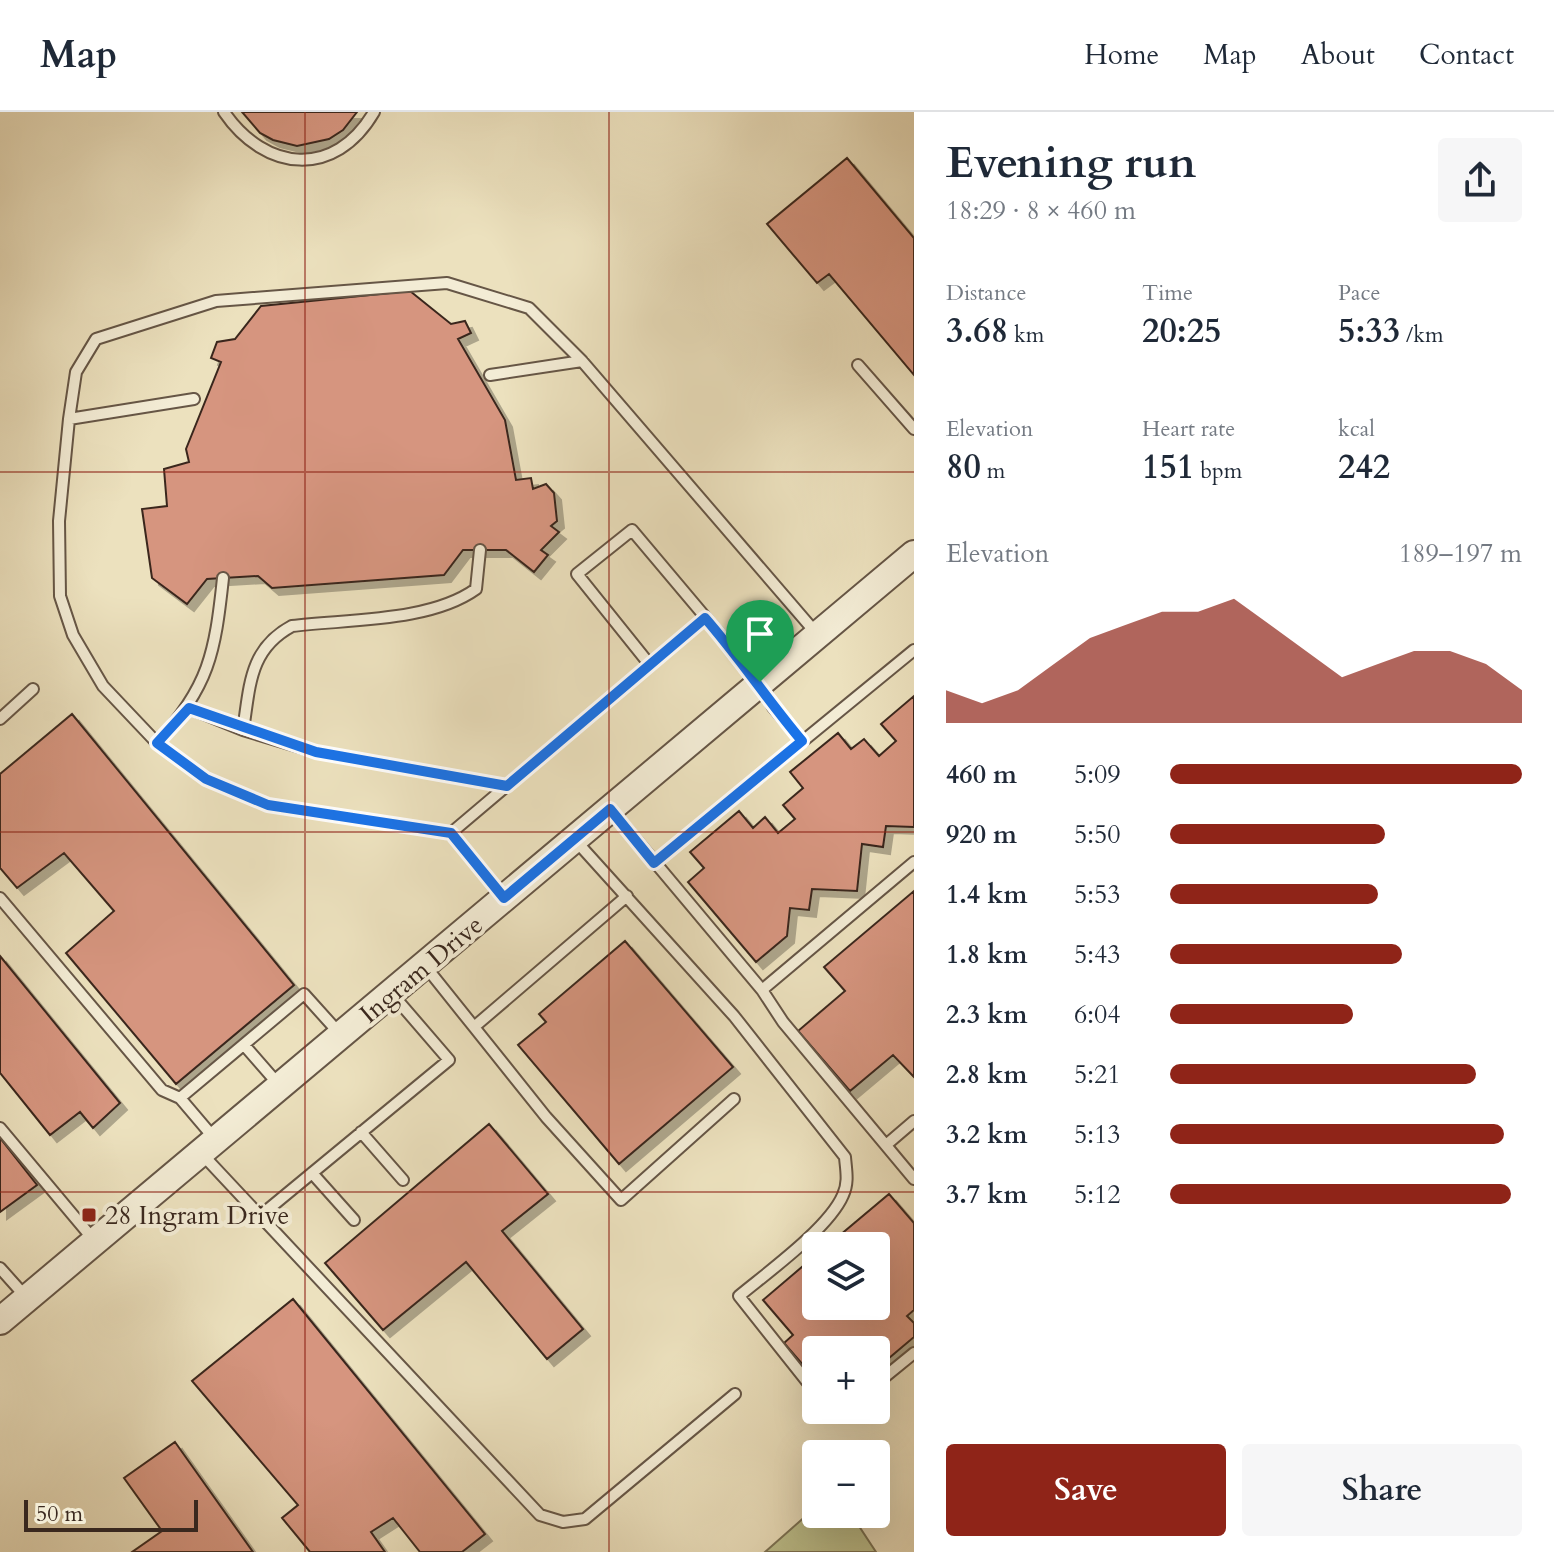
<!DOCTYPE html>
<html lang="en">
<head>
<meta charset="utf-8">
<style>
  body { margin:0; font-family:Cardo,serif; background:#f6f6f7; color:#1f2937; height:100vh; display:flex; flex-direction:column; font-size:30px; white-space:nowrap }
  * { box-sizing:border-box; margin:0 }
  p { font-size:26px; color:#747a83 }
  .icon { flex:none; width:44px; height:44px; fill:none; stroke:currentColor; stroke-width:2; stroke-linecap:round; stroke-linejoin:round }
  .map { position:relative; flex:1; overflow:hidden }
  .drawer { display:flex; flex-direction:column; background:#fff; width:640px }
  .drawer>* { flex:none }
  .tools { position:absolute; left:802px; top:1120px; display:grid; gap:16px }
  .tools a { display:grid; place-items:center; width:88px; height:88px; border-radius:8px; background:#fff; box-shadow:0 8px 32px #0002; font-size:40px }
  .scale { position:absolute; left:24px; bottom:20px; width:174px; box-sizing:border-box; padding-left:8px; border:4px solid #3a281e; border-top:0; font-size:22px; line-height:28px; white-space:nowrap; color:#3a281e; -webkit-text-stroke:6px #f3ecd5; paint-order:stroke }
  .pin { position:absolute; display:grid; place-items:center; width:68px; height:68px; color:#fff; margin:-82px -34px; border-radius:50% 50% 50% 0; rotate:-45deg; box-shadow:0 0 8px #0007 }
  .pin .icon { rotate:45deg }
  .round { display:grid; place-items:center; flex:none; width:84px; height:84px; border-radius:8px; background:#f6f6f7 }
  .summary { display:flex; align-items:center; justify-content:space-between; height:136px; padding:0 32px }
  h1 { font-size:44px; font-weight:700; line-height:60px }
  .metrics { display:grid; grid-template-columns:repeat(3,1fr); gap:12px; height:136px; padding:8px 32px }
  .metrics div { display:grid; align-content:center }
  .metrics b { font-size:34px; font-weight:700 }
  .metrics small { font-size:22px; font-weight:400 }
  .metrics p { font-size:22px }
  .chart { height:224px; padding:16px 32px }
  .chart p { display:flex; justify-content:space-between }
  .chart svg { width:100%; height:144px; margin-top:8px; fill:#8f2418; opacity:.7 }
  .button { display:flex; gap:16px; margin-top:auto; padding:16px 32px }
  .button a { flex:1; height:92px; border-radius:8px; background:#8f2418; color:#fff; font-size:32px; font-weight:700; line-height:92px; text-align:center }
  .button a+a { background:#f6f6f7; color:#1f2937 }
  ul { padding:0 32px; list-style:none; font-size:26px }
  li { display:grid; grid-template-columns:128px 96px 1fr; align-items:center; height:60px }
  li i { height:20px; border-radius:10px; background:#8f2418 }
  header { display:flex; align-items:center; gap:48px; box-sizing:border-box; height:112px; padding:0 40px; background:#fff; border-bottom:2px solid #e0e1e3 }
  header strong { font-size:38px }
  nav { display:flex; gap:44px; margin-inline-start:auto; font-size:28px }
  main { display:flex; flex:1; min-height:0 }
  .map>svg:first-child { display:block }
</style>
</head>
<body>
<header>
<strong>Map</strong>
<nav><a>Home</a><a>Map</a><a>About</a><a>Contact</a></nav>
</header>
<main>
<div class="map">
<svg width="914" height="1440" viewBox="0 0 914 1440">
  <defs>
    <filter id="shadow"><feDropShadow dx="7" dy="7" stdDeviation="0" flood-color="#0004"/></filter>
  </defs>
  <rect width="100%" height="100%" fill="#ece1be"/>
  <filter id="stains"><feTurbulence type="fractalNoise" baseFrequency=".0025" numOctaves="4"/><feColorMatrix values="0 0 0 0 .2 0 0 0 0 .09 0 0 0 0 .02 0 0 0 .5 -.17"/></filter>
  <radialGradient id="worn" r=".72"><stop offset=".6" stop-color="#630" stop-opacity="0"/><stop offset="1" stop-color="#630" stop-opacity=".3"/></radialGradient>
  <path fill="#bdc18e" stroke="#7c7456" stroke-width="2" d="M816,1395V1402H851L876,1440H765Z"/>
  <path fill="#d6957f" stroke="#3a281e" stroke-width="2" filter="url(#shadow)" d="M242,0H357L343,18L329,27L297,34L273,28L260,21Z
    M847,46L914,126V263L829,162L817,171L767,112Z
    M410,179L451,212L465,209L471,221L458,227L505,308L516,368L531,366L533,377L546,372L554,381L557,409L551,414L559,420L541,438L548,443L534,460L506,438H463L444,463L272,476L258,464L207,467L187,492L152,466L142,397L167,394L164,357L189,350L186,337L221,250L211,246L217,230L235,227L261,194Z
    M914,584V715L886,714L883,735L862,732L857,779L812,777L809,798L790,796L787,824L756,850L688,770L704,756L690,740L739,699L753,716L765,705L778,721L795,707L783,693L803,676L790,660L838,621L851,637L864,627L879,644L896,629L881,612Z
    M72,602L294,873L176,972L66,841L114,799L64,741L17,776L0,756V662Z
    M914,779V965L893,943L850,979L798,919L845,879L824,855Z
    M625,829L733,955L619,1052L518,933L546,910L539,902Z
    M0,844L120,991L93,1016L80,1000L50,1023L0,961Z
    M489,1012L548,1082L502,1119L583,1217L547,1247L466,1150L383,1218L325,1151Z
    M0,1026L37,1073L0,1100Z
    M889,1082L914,1111V1198L907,1204L914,1211V1225L876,1257V1238H816V1268L784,1231L793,1223L763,1188L816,1143V1194H876V1134H827Z
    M293,1187L485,1422L462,1440H420L393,1406L371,1420L385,1440H310L282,1406L298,1393L192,1269Z
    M175,1330L253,1440H132L162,1419L124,1366Z"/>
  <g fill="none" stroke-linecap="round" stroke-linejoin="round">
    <defs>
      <path id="service" d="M224,0C265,60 335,67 374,0
        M858,253L914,317
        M490,263L582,249
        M69,307L194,287
        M480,438L476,477C430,510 349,507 292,514C249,537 250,574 243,618L316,640L507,674
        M705,506L451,721L268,693L206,667L157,631L103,574L73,523L60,484L59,409L69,307L76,260L96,227L216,189L447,171L529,196L582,249L816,521
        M650,553L577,462L632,418L760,570L773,595L802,629
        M189,596L243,618
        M0,607L33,577
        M157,631C209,575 215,541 223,466
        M612,699L762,878
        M451,721L503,785
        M576,729L734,904L845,1045C846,1058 849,1070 843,1083C829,1116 768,1160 739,1184L816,1281
        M914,750L762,878L783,910L914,1067
        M654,751L914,538
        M0,786L162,978L180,986
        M426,855L474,915L627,784
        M474,915L546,1005L621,1088L734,987
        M244,933L279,973
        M0,1016L93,1127
        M361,1020L403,1068
        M214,1026L180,986L304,882L340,922
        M886,1033L914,1009
        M202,1042L540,1403L563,1410L585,1407L735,1282
        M312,1061L354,1108
        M260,1104L449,948L393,883
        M0,1156L25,1184
        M876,1272L914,1241
        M831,1298L836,1302L843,1298"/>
      <path id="tertiary" d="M0,1209L914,442"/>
    </defs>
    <use href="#service" stroke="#665646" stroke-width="14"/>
    <use href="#tertiary" stroke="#665646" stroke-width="30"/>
    <use href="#service" stroke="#f3ecd5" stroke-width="10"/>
    <use href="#tertiary" stroke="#f3ecd5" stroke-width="26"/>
  </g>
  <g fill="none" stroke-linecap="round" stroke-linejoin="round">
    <defs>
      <path id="route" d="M705,506C740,546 768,589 802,629L654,751L610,697L504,786L451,721L268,693L206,667L157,631L189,596L316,640L507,674Z"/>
    </defs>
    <use href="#route" stroke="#fff" stroke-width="16"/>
    <use href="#route" stroke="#1a73e8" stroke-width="10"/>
  </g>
  <path fill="none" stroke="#8f2418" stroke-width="2" stroke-opacity="0.55" d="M305,0V1440M609,0V1440M0,360H914M0,720H914M0,1080H914"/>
  <rect fill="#8f2418" stroke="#f3ecd5" stroke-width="3" x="81" y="1095" width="16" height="16" rx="4"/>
  <g text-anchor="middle" stroke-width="8" stroke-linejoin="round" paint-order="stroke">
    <g font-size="26" fill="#3a281e" stroke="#f3ecd5">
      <text transform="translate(421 857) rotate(-40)" y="9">Ingram Drive</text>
    </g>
    <g font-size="26" fill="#3a281e" stroke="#f3ecd5" text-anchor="start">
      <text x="105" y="1112">28 Ingram Drive</text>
    </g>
  </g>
  <rect width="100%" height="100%" filter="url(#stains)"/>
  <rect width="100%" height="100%" fill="url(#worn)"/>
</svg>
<div class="tools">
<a><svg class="icon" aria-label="layers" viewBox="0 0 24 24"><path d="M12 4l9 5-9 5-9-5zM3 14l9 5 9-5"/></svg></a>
<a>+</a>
<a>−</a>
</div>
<div class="scale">50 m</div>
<div class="pin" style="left:760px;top:570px;background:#1e9e55"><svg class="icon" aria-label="arrive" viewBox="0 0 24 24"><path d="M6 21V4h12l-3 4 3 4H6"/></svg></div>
</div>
<section class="drawer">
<div class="summary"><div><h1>Evening run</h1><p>18:29 · 8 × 460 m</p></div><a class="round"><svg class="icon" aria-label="share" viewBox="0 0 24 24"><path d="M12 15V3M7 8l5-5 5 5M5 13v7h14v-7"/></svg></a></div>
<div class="metrics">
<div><p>Distance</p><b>3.68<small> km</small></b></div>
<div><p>Time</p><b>20:25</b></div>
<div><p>Pace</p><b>5:33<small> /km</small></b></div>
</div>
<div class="metrics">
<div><p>Elevation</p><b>80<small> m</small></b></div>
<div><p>Heart rate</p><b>151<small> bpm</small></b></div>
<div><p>kcal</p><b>242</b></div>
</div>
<div class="chart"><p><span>Elevation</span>189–197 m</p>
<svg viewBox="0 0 160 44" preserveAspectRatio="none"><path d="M0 44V34L10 38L20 34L30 26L40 18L50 14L60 10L70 10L80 6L90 14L100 22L110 30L120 26L130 22L140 22L150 26L160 34V44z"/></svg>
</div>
<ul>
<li><b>460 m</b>5:09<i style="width:100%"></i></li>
<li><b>920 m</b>5:50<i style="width:61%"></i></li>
<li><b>1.4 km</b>5:53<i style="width:59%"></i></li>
<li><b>1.8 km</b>5:43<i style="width:66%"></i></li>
<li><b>2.3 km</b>6:04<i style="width:52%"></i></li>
<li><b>2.8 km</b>5:21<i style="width:87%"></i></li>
<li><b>3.2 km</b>5:13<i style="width:95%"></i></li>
<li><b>3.7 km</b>5:12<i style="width:97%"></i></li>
</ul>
<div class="button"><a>Save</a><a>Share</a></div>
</section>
</main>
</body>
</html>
